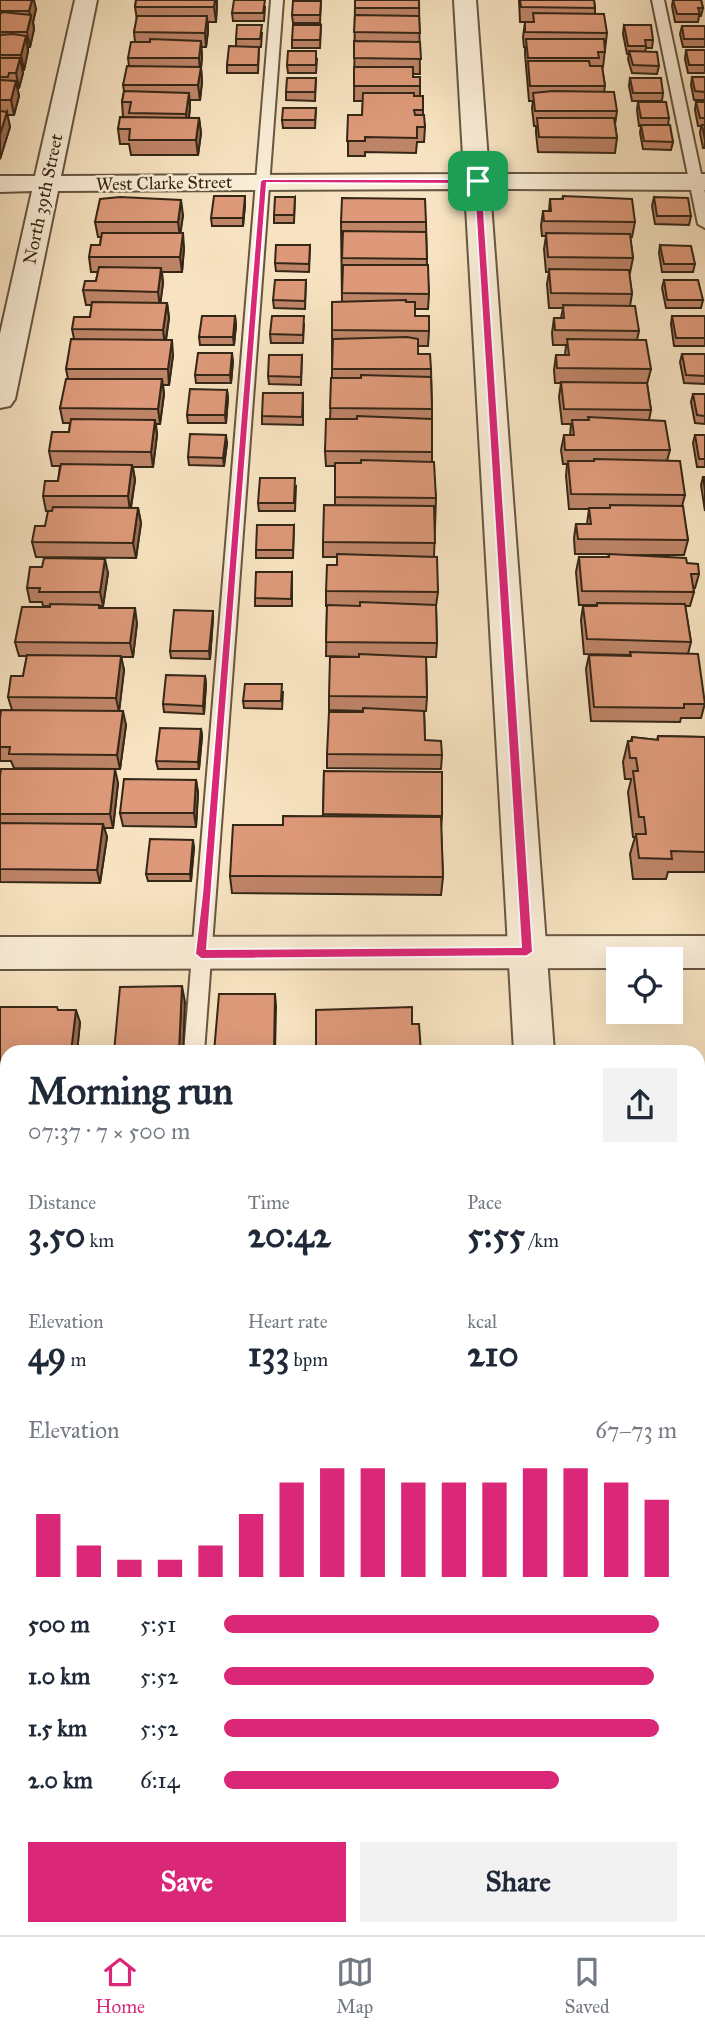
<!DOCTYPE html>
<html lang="en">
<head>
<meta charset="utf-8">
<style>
  body { margin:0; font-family:"IM FELL Great Primer",serif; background:#f2f2f3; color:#1f2937; height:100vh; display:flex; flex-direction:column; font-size:26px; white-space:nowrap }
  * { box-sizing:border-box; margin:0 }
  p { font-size:23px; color:#747a83 }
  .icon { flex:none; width:38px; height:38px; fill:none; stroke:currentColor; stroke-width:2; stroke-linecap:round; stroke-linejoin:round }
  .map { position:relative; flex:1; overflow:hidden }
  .panel { position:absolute; left:0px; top:1045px; width:705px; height:891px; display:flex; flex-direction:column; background:#fff; border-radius:21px 21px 0 0; box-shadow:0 7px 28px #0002 }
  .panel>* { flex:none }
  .controls { position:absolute; left:606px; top:947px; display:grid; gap:14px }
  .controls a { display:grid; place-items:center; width:77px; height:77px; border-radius:0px; background:#fff; box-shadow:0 7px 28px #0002; font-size:35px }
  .pin { position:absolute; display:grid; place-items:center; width:60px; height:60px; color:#fff; margin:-30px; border-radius:14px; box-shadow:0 4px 10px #0006 }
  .round { display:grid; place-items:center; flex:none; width:74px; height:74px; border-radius:0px; background:#f2f2f3 }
  .summary { display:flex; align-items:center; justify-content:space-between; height:119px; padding:0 28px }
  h1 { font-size:38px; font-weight:700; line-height:52px }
  .metrics { display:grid; grid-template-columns:repeat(3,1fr); gap:10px; height:119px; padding:7px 28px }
  .metrics div { display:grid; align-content:center }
  .metrics b { font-size:35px; font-weight:700 }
  .metrics small { font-size:19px; font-weight:400 }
  .metrics p { font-size:19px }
  .chart { height:196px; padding:14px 28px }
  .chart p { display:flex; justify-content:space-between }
  .chart svg { width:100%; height:126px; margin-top:7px; stroke:#db2777; stroke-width:6 }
  .button { display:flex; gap:14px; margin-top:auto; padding:14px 28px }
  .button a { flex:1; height:80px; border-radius:0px; background:#db2777; color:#fff; font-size:28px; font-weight:700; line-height:80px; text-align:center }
  .button a+a { background:#f2f2f3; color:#1f2937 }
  ul { padding:0 28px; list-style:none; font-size:23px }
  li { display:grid; grid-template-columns:112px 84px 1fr; align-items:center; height:52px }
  li i { height:18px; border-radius:9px; background:#db2777 }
  .dock { display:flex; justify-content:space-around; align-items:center; height:98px; border-top:2px solid #e0e1e3; background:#fff; font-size:19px; color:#747a83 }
  .dock a { display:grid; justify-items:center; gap:4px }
  .dock .current { color:#db2777 }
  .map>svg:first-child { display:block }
</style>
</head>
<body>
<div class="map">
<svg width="705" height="1935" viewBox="0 0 705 1935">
  <rect width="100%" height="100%" fill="#f7e3c1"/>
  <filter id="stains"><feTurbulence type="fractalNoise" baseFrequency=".00286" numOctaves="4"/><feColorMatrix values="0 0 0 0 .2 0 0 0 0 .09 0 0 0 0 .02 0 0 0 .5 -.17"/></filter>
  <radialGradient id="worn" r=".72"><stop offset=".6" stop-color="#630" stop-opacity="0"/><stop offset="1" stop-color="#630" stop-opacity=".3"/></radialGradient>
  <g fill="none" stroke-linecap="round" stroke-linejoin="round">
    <defs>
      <path id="service" d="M271,0H283L204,1052H184Z
        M652,0H664L705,193V228L698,224Z
        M116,1928H144V1935H116Z"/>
      <path id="minor" d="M75,0H97L61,176L464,174L454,0H476L489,174H705V190L490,189L554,1052H514L465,189L58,191L15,399L10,406L0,408V334L32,191L0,192V176H35Z
        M558,1928H612V1935H558Z"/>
      <path id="tertiary" d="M705,936V968H670V959H618V968L0,969V937Z"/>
    </defs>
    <use href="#service" stroke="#665641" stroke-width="4"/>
    <use href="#minor" stroke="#665641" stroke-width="4"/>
    <use href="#tertiary" stroke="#665641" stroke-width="4"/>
    <use href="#service" fill="#faedd7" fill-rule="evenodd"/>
    <use href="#minor" fill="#faedd7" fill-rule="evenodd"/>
    <use href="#tertiary" fill="#faedd7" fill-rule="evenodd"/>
  </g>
  <path fill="#be8468" stroke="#352716" stroke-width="2" d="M0,0L36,9L33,22L34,29L30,47H28V51L24,70H22L23,73L19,88H17L19,96L14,115H7L10,127L0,159Z
    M136,0H217L216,22H208V31L206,47H201L202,56L201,68L202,82L200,100H190V108L189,118H199L201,133L198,155H131L129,144H120L118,129L123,117L122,102L124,91L123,85L129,66L128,58L135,42L134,32L137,20L135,7Z
    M355,0H419L420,74H413V77L420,86V96H423V115L425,127L424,142H417L416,153L365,152V156H348V115H362L363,101H354Z
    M519,0H594L595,8V14L607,33L603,67H602L605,86L604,92L617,111L615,125L617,138L615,153L538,152L536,133V126H534L532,108L533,101H529L525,54V47H524L523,37L525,22H532H520Z
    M673,0H701L703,8L701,16H699L698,22H675L672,6Z
    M321,1L320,23H293L292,15Z
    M265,7L264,21H233L232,13Z
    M321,25L320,48H292V40Z
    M624,25L653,40L652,48H646L645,52L659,66L657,74L632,73L628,59L629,54H627L623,34Z
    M682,26H705V47H683L680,34Z
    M262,33L261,47H259L258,73H227V65L236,46V39Z
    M686,50H705V73H688L685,59Z
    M317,59L316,73H288L287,65Z
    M692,77H705V100H694L691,85Z
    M316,78L315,101L286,100V92Z
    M630,78L663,93L662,101H632L629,86Z
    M638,102L669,118L668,125L673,142L671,150L643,149L640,133L641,126H639L637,110Z
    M696,102H705V148H703L700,133L701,126H698L695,110Z
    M316,108L315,128H283L282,120Z
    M563,196L635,222L632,237H630L633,258L630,273H629L632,294L630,306L639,331L637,340L651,369L647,384L651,410L649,420L670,450L667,461L685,495L682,506L688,540L684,555H620L687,563L699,574L695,588H693L694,592L690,606H685L691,642L688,654L705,703L701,718H681L680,722L591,721L586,669L589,655H630L584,654L581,620L583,606L597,605H579L576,572L579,557H608L609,554H575L574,538L576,524H587L589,509H569L566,476L567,464H563L561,450L564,435H570L571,424H562L559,397L561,383H555L554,370L556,355H565L566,345H553L552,333L554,318H561L563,308H549L547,284L549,272H546L544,249L546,236H542L541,226L543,211H549L550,199H562Z
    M295,197L294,223H274V215Z
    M654,197L691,216L689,225L655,224L652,206Z
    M245,205L243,226H212L211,218Z
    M183,215L180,233L184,248L182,272H162L163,283L160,303H167L169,318L166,340L173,355L169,385H163L164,394L160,424H156L157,435L153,467H133L135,480L131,508H138L141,523L136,558L36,557L32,542L45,526L52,511H46L43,496L58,481L60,466H52L49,451L69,432L70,423H63L60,408L68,379L66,369L74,339L72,329L90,317L92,305H86L83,290L96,281L98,272H91L89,257L100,245L101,237H98L95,222Z
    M341,222H426L427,265L429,294L428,309H415V316L429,331L428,346H418V354L431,369L432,409V462L436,498L434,557L438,592L436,606L437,643L436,657H426L427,697L426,711H424L425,740L442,755L441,769L327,768V754L363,712V711L329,710V696L359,657L326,656L327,606H326V591L337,565V557H323V542L335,505V466H326L325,451L330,419L332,378V330L342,302Z
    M310,245L309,272L276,271L275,263Z
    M660,245L695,264L693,272H662L659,253Z
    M306,280L305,309L274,308L273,300Z
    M664,280L703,300L701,308H666L662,288Z
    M235,316L236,325L234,345H200L199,337Z
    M672,316H705V346H674L671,324Z
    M304,324L303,343H271L270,334Z
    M682,354H705V384L684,383L680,362Z
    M302,355L301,385L269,384L268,376Z
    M233,361L231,383H196L195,375Z
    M227,390L228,398L226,423H188L187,415Z
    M303,393V425L262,424V416Z
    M693,394H705V424L695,423L691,402Z
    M695,435H705V467H697L693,443Z
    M227,443L224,466L189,465L188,457Z
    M703,477H705V511L701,485Z
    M296,486L295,511H259L258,503Z
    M294,525L293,558H256V550Z
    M292,572V606H255V598Z
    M108,573L103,606H100V608L137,623L133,657H121L124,670L119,711L126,725L120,769L14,768L11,761H0V718L12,710L8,697L23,676L27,656H19L15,642L50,606H43L42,602H30L27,588Z
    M213,618L210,659L171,658L170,651Z
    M205,676L206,684L204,714L164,712L163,704Z
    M283,692L282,709L244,708L243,701Z
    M201,729L202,736L199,769H158L156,761Z
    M658,736L705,737V872H668L666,879H633L630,854L635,837H633L628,792L631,780V779H625L623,762L628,741H631L632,737L657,740Z
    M324,771L442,816L441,829L443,877L441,895L232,893L230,876L283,825L323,816Z
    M0,776L118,783L113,828H104L107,837L100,883L0,882Z
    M196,780L198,793L196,827L123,826L120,813Z
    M194,847L191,881H148L146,874Z
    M0,1007L59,1010L80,1022L77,1052H7V1081H0Z
    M0,1094H7V1159H0Z
    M0,1163H7V1241H0Z
    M698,1169H705V1240L698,1239Z
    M0,1246H7V1337H0Z
    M698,1251H705V1334H698Z
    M705,1350V1432H698V1355H702Z
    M0,1352H7V1433L0,1434Z
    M0,1450H7V1539H0Z
    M698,1459H705V1532H701L698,1510Z
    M0,1560L2,1561V1565H7V1653H0Z
    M705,1561V1583L703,1563Z"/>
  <path fill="#9b6b55" stroke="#352716" stroke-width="2" d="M32,0H34L36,9L33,22L34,29L30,47L27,32L31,18L29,11Z
    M215,0H217V6L216,22L214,7Z
    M207,16L208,31L206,47L205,33Z
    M26,36L28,51L24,70L21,55Z
    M201,41L202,56L201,68L202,82L200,100L198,85L200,72L199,58Z
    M20,58L23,73L19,88L16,73Z
    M16,81L19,96L14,115L11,100Z
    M189,93L190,108L187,129L186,114Z
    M7,112L10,127L0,159V134Z
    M199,118L201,133L198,155L196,140Z
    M245,196V205L243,226V218Z
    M181,200L183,215L180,237L178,222Z
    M183,233L184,248L182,272L180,257Z
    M161,268L163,283L160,307L158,292Z
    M167,303L169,318L165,345L163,330Z
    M235,316L236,325L234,345L233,337Z
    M172,340L173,355L169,385L168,369Z
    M232,353L233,361L231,383L230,375Z
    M162,379L164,394L160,424L158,409Z
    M227,390L228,398L226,423L225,415Z
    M155,420L157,435L153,467L151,452Z
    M226,435L227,443L224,466L223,458Z
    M132,465L135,480L130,511L128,496Z
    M138,508L141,523L136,558L133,543Z
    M105,559L108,573L103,606L100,592Z
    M135,608L137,623L133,657L130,643Z
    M213,611V618L210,659L209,651Z
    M121,656L124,670L119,712L116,698Z
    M205,676L206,684L204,714L203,706Z
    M123,711L126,725L120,769L117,755Z
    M201,729L202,736L199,769L198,762Z
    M115,769L118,783L113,828L110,814Z
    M196,780L198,793L196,827L194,813Z
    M103,824L107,837L100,883L97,870Z
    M193,840L194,847L191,881L190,874Z
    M182,986L185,1002L183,1052H179Z
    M275,994L276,1006L275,1052H274Z
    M76,1010L80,1022L77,1052H71Z"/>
  <path fill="#dd9979" stroke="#352716" stroke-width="2" d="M0,0H32L29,11H0Z
    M136,0H215L214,7H135Z
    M234,0H265L263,13H232Z
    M355,0H419V8H355Z
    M520,0H594L595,8L521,7Z
    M673,0H701L703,8H698L700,14H677Z
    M293,1H321L320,15H292Z
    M2,12L31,15L27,32H0V15Z
    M533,13L604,14L607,33L525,32V22H534Z
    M355,15L419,16L420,33L354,32Z
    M137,16H207L205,33L134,32Z
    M237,25H262L260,39H236Z
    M293,25H321L320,40H292Z
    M624,25H651L653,40H645L646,46H628Z
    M682,26H705V39H684Z
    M13,34L26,36L21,55H0V35Z
    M150,39L201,41L199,58H128L131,42H150Z
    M526,39H604L605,52H598L599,58H528Z
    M354,41L420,42L421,59L354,58Z
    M229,46L259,47L258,65H227Z
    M686,50H705V65H689Z
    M288,51H316V65H287Z
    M629,51L657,52L659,66L633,65Z
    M0,58H20L16,73H9L8,77H0Z
    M528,61H589L590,66H602L605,86H530Z
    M127,66L201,67L198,85H123Z
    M354,67H413V77H420V86H354Z
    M692,77H705V92L695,91Z
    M287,78H316L315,92H286Z
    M630,78H661L663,93H633Z
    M0,80L16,81L11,100H0Z
    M124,91L189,93L186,114L129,113L131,102H122Z
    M553,91L614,92L617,111H535L533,93Z
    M363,93H414V96H423V110H414L415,115H424L425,127H417V138L365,137V141H347L348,115H362Z
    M638,102H666L669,118H641Z
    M696,102H705V118H700Z
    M283,108H316L315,120H282Z
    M0,111L7,112L0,134Z
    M120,117L199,118L196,140H129L130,129H118Z
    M537,118H614L617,138L539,137Z
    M641,125H670L673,142L644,141Z
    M702,125H705V140Z
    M214,196H245L243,218H211Z
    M563,196L632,199L635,222L544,221L543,211H551L550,199H563Z
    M120,197L181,200L178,222H95L100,199Z
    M275,197H295L294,215H274Z
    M654,197L688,198L691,216H657Z
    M342,198L425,199L426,222H341Z
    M343,231L426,232L427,259L342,258Z
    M102,233H183L180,257H89L91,245H100Z
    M546,233L630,234L633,258L548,257Z
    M276,245H310L309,264L275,263Z
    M660,245L691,246L695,264H664Z
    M343,265H428L429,294L342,293Z
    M99,267L161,268L158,292L83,290L85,281H96Z
    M549,269L629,270L632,294L551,293Z
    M275,280H306L305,301L273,300Z
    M664,280H698L703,300H667Z
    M406,300V302H415V316H429V331L332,330V302Z
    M92,302L167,303L163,330L72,329L74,317H90Z
    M563,305L635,306L639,331L555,330L554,318H564Z
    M202,316H235L233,337H199Z
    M272,316H304L303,335L270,334Z
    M672,316H705V338H676Z
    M407,337L418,339V354H430L431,369H332L333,339Z
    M71,339L172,340L168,369H66Z
    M567,339L646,340L651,369L557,368L556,355H569Z
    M198,353H232L230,375H195Z
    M682,354H705V376L686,375Z
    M269,355H302L301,377L268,376Z
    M361,375L431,377L432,409L330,408L331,378H361Z
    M66,379H162L158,409L60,408Z
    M561,382L647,383L651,410L564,409Z
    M190,389L227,390L225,415H187Z
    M263,393H303L302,417L262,416Z
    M693,394H705V416L697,415Z
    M357,416L432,419V452L325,451L326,419H357Z
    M588,417L665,421L670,450H565L564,435H574L572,420H589Z
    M71,419L155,420L151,452L49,451L52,432H69Z
    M190,434L226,435L223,458L188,457Z
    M695,435H705V459H699Z
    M594,459L680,461L685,495L571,494L568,461H594Z
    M361,460L434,462L436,498L335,497V463H361Z
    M61,464L132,465L128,496H43L45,481H58Z
    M703,477H705V491Z
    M260,478H295L294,503H258Z
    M324,505L434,506L435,543L323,542Z
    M610,505L683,506L688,540L578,539L576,524H591L589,508H610Z
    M53,507L138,508L133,543L32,542L35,526H45L48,511H52Z
    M257,525H294L293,550H256Z
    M337,554L437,557L438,592L326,591L327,565H337Z
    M609,554L686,558L687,563L698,564L699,574H691L694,592L582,591L579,557H609Z
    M44,558L105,559L100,592H39L40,588H27L30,567H42Z
    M256,572H292L291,599L255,598Z
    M360,602L436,605L437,643L326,642L327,605L360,606Z
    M597,603L685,604L691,642L587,639L583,606H597Z
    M50,604L99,605V608H135L130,643L15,642L22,607H50Z
    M174,610L213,611L209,651H170Z
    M630,652L698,654L705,704H684V708L594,707L589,655L631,656Z
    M359,654L426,657L427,697L329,696L330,657H359Z
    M27,655L121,656L116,698L8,697L11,676H23Z
    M166,675L205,676L203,706L163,704Z
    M245,684H282L281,701H243Z
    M363,708L424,711L425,740L441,741L442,755L327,754L329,712H363Z
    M1,710L123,711L117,755L9,754L10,747H0V718Z
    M160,728L201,729L198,762L156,761Z
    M658,736L705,737V852L671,851L672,859L639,858L636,834H646L644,817H639L633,771H638L636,758H630L628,741H632V737L658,740Z
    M1,769H115L110,814H0V776Z
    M324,771L442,772V816L323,814Z
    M124,779L196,780L194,813H120Z
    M283,816L441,817L443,877L230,876L233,825H283Z
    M0,823L103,824L97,870L0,869Z
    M150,839L193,840L190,874H146Z
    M182,986L179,1052H114L120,987Z
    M219,994H275L274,1052H214Z
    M0,1007H57L58,1010H76L71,1052H7V1070H0Z
    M412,1007V1024H419L421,1052H316V1010Z
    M0,1094H7V1149H0Z
    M0,1163H7V1231H0Z
    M698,1169H705V1230H698Z
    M0,1246H7V1328H0Z
    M698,1251H705V1325H698Z
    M0,1352H7V1426H0Z
    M698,1355H705V1425H698Z
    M0,1450H7V1533L0,1534Z
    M699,1459H705V1512Z
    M0,1565H7V1649H0Z
    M0,1681H7V1770H0Z
    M0,1805H7V1908H0Z"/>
  <path fill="#db2777" stroke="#fff" stroke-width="2" fill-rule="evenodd" d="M263,179H478L482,181L533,952L527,956L201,959L195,954L202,895L260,181ZM267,183L474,184L521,947L207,949Z"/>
  <g text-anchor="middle" stroke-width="5" stroke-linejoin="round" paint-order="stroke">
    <g font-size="18" fill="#352716" stroke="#faedd7">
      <text transform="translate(164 183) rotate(-1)" y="6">West Clarke Street</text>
      <text transform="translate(43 199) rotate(-78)" y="6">North 39th Street</text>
    </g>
  </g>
  <rect width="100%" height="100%" filter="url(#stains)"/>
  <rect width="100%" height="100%" fill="url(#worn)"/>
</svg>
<div class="controls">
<a><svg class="icon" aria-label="locate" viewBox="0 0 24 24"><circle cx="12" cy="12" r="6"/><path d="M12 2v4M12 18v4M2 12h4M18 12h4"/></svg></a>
</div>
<div class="pin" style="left:478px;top:181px;background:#1e9e55"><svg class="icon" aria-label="arrive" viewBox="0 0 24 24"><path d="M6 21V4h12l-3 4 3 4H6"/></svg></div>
<section class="panel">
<div class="summary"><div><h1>Morning run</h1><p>07:37 · 7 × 500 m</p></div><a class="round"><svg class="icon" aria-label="share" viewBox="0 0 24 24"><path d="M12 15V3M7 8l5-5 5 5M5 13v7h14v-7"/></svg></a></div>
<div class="metrics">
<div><p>Distance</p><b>3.50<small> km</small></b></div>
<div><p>Time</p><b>20:42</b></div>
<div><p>Pace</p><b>5:55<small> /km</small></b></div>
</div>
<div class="metrics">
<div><p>Elevation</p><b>49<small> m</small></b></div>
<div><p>Heart rate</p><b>133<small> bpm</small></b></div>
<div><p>kcal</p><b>210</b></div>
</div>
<div class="chart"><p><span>Elevation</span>67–73 m</p>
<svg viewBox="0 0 160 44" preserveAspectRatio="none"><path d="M5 44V22M15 44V33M25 44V38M35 44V38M45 44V33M55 44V22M65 44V11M75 44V6M85 44V6M95 44V11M105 44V11M115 44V11M125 44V6M135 44V6M145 44V11M155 44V17"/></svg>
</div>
<ul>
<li><b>500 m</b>5:51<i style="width:96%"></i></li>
<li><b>1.0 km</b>5:52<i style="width:95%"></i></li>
<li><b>1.5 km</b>5:52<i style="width:96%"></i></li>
<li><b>2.0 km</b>6:14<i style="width:74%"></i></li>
</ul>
<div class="button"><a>Save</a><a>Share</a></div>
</section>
</div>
<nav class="dock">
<a class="current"><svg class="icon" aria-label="home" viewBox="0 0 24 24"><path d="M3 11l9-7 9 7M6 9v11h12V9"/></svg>Home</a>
<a><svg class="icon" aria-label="map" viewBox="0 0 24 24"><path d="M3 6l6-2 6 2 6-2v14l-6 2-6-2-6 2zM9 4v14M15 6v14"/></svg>Map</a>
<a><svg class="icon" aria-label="saved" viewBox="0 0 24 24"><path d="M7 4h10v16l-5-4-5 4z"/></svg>Saved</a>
</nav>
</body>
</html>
